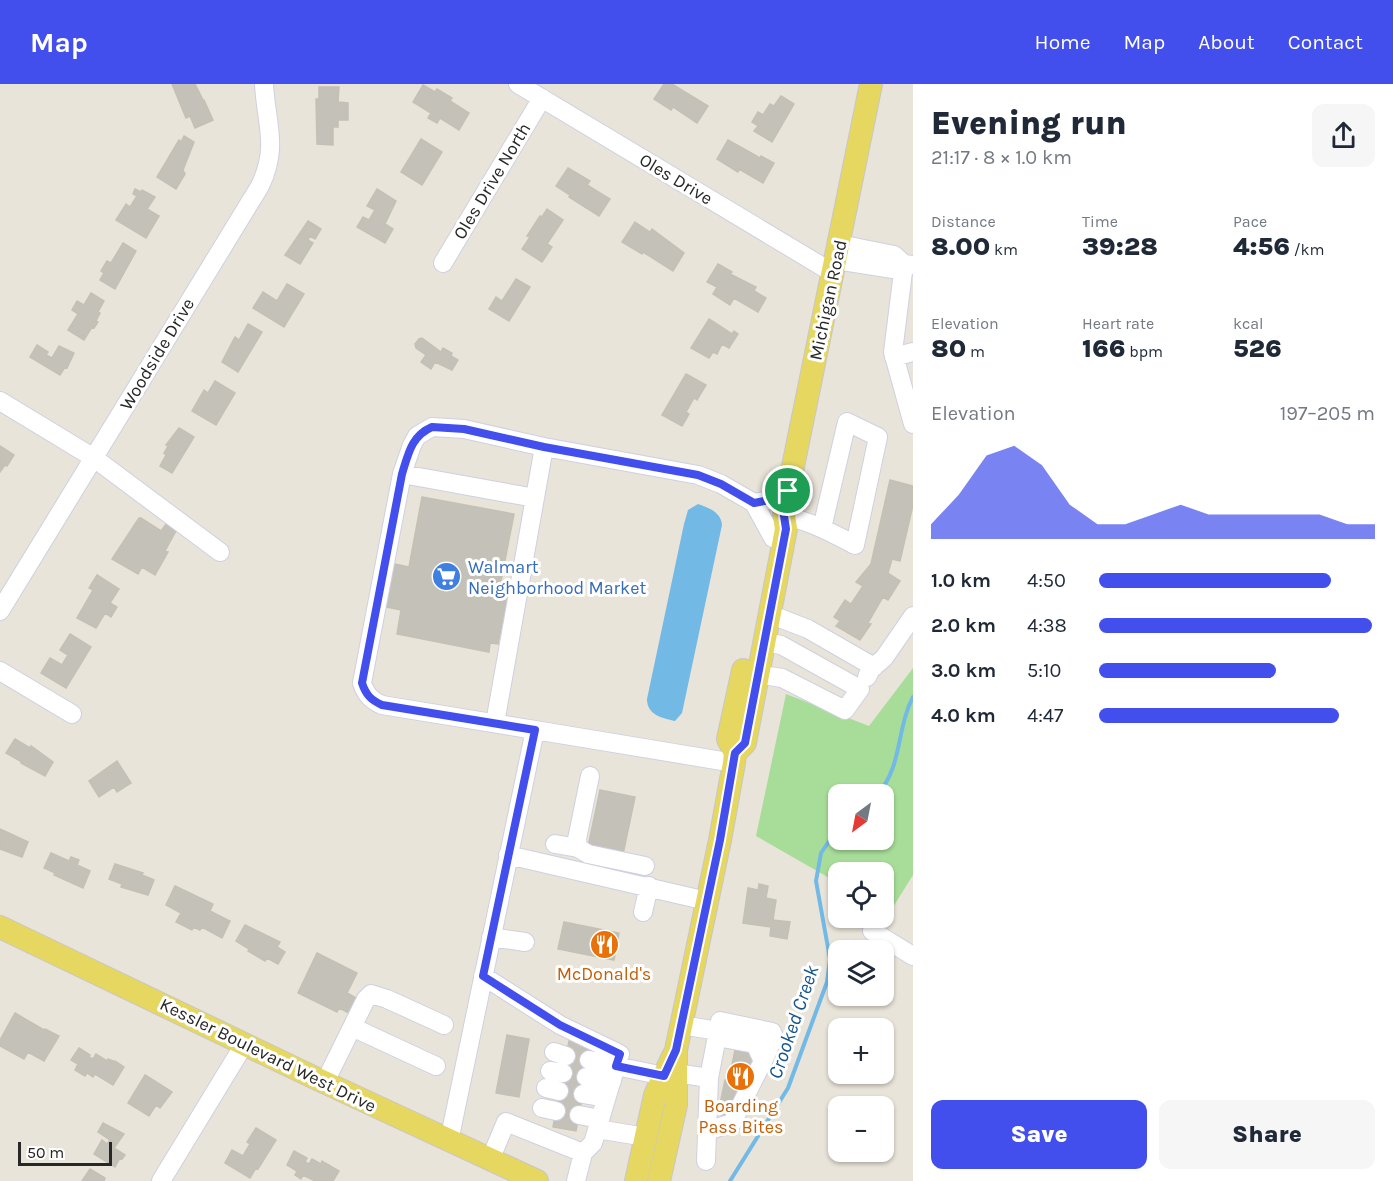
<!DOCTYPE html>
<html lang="en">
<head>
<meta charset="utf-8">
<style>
  body { margin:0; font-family:Karla,sans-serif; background:#f6f6f7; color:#1f2937; height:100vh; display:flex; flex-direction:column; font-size:22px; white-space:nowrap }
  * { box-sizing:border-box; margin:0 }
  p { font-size:20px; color:#747a83 }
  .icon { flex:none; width:33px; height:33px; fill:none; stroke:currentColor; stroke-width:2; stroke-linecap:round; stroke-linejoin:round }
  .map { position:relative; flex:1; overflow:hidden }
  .panel { display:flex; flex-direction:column; background:#fff; width:480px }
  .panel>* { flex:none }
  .needle { width:39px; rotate:212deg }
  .controls { position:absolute; left:828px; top:700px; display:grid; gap:12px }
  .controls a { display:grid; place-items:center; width:66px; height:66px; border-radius:12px; background:#fff; box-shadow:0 2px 4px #0004; font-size:30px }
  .scale { position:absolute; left:18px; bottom:15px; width:94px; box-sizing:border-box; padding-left:6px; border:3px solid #272727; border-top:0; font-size:16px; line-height:21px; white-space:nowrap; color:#272727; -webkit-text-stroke:4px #fff; paint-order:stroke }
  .pin { position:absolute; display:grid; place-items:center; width:51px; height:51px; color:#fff; margin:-26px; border:3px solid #fff; border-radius:50%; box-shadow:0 2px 6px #0007 }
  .round { display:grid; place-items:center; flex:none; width:63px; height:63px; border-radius:12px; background:#f6f6f7 }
  .head { display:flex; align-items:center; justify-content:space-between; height:102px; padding:0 18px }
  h1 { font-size:33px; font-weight:800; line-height:45px }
  .figures { display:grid; grid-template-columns:repeat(3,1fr); gap:9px; height:102px; padding:6px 18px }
  .figures div { display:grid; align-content:center }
  .figures b { font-size:26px; font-weight:800 }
  .figures small { font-size:16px; font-weight:400 }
  .figures p { font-size:16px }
  .chart { height:168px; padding:12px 18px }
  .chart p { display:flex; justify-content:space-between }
  .chart svg { width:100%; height:108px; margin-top:6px; fill:#424fed; opacity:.7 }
  .button { display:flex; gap:12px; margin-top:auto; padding:12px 18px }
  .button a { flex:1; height:69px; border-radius:12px; background:#424fed; color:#fff; font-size:24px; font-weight:800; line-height:69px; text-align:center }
  .button a+a { background:#f6f6f7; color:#1f2937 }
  ul { padding:0 18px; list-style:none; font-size:20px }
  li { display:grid; grid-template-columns:96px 72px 1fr; align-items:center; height:45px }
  li i { height:15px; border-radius:8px; background:#424fed }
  header { display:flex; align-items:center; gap:36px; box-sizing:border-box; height:84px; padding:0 30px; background:#424fed; color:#fff }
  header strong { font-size:28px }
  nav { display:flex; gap:33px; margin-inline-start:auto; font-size:21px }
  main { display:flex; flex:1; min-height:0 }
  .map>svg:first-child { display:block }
</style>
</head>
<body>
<header>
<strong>Map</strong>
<nav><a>Home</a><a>Map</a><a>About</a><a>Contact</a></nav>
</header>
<main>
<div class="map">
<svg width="913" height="1097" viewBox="0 0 913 1097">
  <rect width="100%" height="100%" fill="#e9e4d9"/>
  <path fill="#a8dd99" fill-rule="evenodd" d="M913,584V791L890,828L884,824V789H838V799L756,752L786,610L869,642ZM838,711H884V756H838Z"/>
  <path fill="#72b9e5" d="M698,420C709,424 721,428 722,441L682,629L675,637C662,634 647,631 647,615L684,440L688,426Z"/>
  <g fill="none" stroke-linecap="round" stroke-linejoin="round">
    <path stroke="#72b9e5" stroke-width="4" d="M877,711C903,682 896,645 913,613
      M730,1097L788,1004L827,898L830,875L816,797L821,769L838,744"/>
  </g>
  <path fill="#c4c1b9" stroke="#c4c0b4" stroke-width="1.5" d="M172,0H195L203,16H204L213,36L195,44L190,32L186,34Z
    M664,0H672L708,22L697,39L673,23L671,26L654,15Z
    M423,1L435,8L437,5L452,14L450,17L469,29L459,46L440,34L437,39L428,34L431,29L413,18Z
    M319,3H339L338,18L348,19V36H338V43H333V61L317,60L316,15H319Z
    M781,12L794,20L772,58L754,47L758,42L752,38L758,28L763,31L770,20L774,22Z
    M184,52L194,58L183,86L185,90L176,105L157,93L179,56L181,58Z
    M421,55L442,68L422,101L401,88Z
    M728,56L760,74L761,72L774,79L763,99L739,85L738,88L717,75Z
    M568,84L590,97L587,101L610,115L599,132L569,113L570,111L556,102Z
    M135,105L141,108L142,106L155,113L147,125L159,132L146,154L116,136L126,120L130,123L137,112L133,110Z
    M377,105L396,117L385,140L393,145L385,159L357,143L363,133L369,136L375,126L367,122Z
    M547,125L563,136L547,160L552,163L542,178L522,165L530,153L527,152L540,132L542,133Z
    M308,137L321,145L315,155L310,152L308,156L313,159L300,180L285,171Z
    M635,138L650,148L652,145L684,169L673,187L643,168L642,170L622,158Z
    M123,159L136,167L115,205L100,196L104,189L101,187L107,177L111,179Z
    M718,180L732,188L730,190L756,203L754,207L766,214L758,228L734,214L730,221L713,210L717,203L707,198Z
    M516,195L530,203L509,237L489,225L496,213L502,217Z
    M287,200L304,210L284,243L253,224L263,208L277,217Z
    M91,209L104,217L98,228L100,229L96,237L98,238L94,244L92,243L84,256L68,246L78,230L72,226L77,217L84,221Z
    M709,235L732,250L734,247L738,250L729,264L722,260L717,270L713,268L709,274L691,264Z
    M248,240L262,248L238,288L222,278L235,253L239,256Z
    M422,254L441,268L443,264L452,269L451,272L458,276L452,286L435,278L431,285L421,278L426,271L416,264L415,260L419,255Z
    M37,261L48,268L46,271L52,274L59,262L74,269L67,284L65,283L60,291L30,273Z
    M686,290L706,301L697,316L694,314L686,328L689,330L682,342L662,331Z
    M215,297L235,309L216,341L192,327L204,306L208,309Z
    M179,344L194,353L172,389L160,382L166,371L164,369L168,362L166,361Z
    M0,362L14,371L7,382L5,381L0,388Z
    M890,396L913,402V421L900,477L892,475L888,489L900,497L888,516L883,513L868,539L871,540L860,556L836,542L840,537L834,533L845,516L851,520L863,502L856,498L871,480Z
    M422,413L514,430L500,502L509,504L498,560L490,559L489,568L397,550L401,526L386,523L394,480L409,483Z
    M139,434H141L161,447L167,439L177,445L165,467L168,468L155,491L142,483L138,490L112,475Z
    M97,491L119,505L110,519L117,523L111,533L105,529L96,544L77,534L93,506L89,504Z
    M70,550L91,563L66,604L41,589L50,574L62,581L68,571L60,566Z
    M15,655L30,664L31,662L53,678L45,692L21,679L22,678L6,669Z
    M117,677L131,699L117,708L114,703L99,713L89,697Z
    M600,706L635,713L623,770L588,763Z
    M0,745L28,758L22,773L0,765Z
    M51,769L69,777L71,773L79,776L77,781L90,787L83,804L54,791L55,789L44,784Z
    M115,780L143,789L142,791L154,796L148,811L121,803L122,800L109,795Z
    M759,800L768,802L766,814L776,816L773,836L790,838L787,855L770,852L771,843L743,839L748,804L758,806Z
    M175,802L213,820L210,827L230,837L222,854L202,843L200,846L193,843L192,846L176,838L181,829L166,821Z
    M564,838L619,849L614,876L558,865Z
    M245,841L280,858L277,863L285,868L278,880L267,874L265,877L248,867L249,865L236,857Z
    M317,869L357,889L347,909L358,915L351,930L339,924L337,928L298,909Z
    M15,929L44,946L45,945L59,952L44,977L28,968L24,975L0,962V956Z
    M507,951L529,955L519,1013L496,1009Z
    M569,957L592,962L576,1047L553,1043Z
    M741,960L761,976L732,1033L718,1030L725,996H729L736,961Z
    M79,964L90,971L89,973L93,975L96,970L107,977L108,975L113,977L112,981L115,977L124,983L113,1001L95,990L93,993L87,989L85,992L75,986L78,980L71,976Z
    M145,991L172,1008L160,1024L156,1021L149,1032L128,1019Z
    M103,1039L124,1050L114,1064L125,1071L122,1075L120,1074L115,1083L94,1070L102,1056L107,1060L110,1056L98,1048Z
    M256,1044L276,1056L258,1085L256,1084L250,1094L225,1079L232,1066L243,1072L250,1060L247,1058Z
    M294,1067L307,1074L305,1078L309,1080L312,1075L321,1080L322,1077L339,1087L333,1097H315L303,1091L301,1095L295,1091L297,1087L287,1081Z
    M90,1085L105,1094L104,1097H82Z"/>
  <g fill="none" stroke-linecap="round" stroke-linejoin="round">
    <defs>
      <path id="minor" d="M518,0L833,189
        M836,176L893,185L904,180L894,171L839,160
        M443,179L542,14
        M913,181L904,180L893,268L913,340
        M894,273L913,268
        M0,317L94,374L220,468
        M402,390L535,414
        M754,419L775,415L788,407
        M784,432C810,437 832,449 855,461L878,353L847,338L822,444
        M0,527L260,102C279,62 266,40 264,0
        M769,530L808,545L874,583
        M0,587L72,630
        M757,590L782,594L845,626L860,605L781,561L763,558
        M867,593L871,585L884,574L913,532
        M495,639L544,363
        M535,646L382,621C371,616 366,611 362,599L402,390L412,361L417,352L432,343L464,345L544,363L698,391L721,400L754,419L773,454
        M590,692L577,755L578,764L588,770L645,782
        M555,760L578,764
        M508,771L707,817
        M643,828L649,802
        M872,847L913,872
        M491,853L525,858
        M483,892L560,941L620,970L616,982L589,976
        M681,941L718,947L720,937L772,948L774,953L763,977
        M352,943L436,982
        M554,968L566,972
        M550,987L563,989
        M676,989L709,994L718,947
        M586,993L612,997
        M325,998L366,915L371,910L387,915L444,941
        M546,1004L559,1007
        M583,1010L606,1014
        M542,1024L556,1027
        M579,1031L600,1035
        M597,1045L646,1053
        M707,1047L732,1039L763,977L755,960L717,953
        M449,1057L535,646L734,679
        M490,1076L506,1038L583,1069
        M706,1077L709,994
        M161,1097L245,959
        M576,1097L583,1069L593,1059L616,982L664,992"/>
      <path id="major" d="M735,669L745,659L786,445L784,432L788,407L871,0
        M0,843L313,993L537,1097
        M636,1097L655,1011L673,972
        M659,1097L676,1021V966L720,756L734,679L735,669L728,655L743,586"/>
    </defs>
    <use href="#minor" stroke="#cfd0e0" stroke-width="20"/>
    <use href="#major" stroke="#c7c7c7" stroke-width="24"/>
    <use href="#minor" stroke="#fff" stroke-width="18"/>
    <use href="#major" stroke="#e6d761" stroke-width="22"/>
  </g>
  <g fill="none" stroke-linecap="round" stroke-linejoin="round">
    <defs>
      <path id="route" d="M432,343L464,345L544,363L698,391L721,400L754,419L775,415L788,407L784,432L786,445L745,659L735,669L720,756L676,966L664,992L616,982L620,970L560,941L483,892L535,646L382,621C371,616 366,611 362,599L402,390C408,371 411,352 432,343Z"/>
    </defs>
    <use href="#route" stroke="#fff" stroke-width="12"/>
    <use href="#route" stroke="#424fed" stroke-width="8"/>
  </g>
  <defs>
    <symbol id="supermarket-disc" viewBox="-11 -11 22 22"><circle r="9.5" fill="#3f7fe0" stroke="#fff"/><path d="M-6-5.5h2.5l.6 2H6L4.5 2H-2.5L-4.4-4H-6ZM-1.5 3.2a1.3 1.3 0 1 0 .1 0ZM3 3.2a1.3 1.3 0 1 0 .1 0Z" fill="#fff"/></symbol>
    <symbol id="restaurant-disc" viewBox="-11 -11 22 22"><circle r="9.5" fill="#e8710a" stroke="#fff"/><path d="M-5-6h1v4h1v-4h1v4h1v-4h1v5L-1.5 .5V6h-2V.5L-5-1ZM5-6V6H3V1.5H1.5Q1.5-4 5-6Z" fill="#fff"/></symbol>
  </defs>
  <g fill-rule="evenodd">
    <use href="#supermarket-disc" x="430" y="476" width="33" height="33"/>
    <use href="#restaurant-disc" x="588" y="844" width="33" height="33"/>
    <use href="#restaurant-disc" x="724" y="976" width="33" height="33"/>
  </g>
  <g text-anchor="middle" stroke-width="6" stroke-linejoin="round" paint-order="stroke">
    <g font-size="18" fill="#272727" stroke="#fff">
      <text transform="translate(676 95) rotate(31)" y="6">Oles Drive</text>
      <text transform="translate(492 97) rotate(-59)" y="6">Oles Drive North</text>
      <text transform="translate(828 216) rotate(-78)" y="6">Michigan Road</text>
      <text transform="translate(157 270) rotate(-59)" y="6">Woodside Drive</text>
      <text transform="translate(268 971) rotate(26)" y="6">Kessler Boulevard West Drive</text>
    </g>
    <g font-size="18" fill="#366cbe" stroke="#fff" text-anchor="start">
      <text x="468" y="489">Walmart<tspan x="468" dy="21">Neighborhood Market</tspan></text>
    </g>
    <g font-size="18" fill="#c56008" stroke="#fff">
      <text x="604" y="896">McDonald's</text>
      <text x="741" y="1028">Boarding<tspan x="741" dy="21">Pass Bites</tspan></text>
    </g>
    <g font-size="20" font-style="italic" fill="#16568d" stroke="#fff">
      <text transform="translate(793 938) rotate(-71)" y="7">Crooked Creek</text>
    </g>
  </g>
</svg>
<div class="controls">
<a><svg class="needle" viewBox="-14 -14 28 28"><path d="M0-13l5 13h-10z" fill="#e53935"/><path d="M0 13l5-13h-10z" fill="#747a83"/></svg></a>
<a><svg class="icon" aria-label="locate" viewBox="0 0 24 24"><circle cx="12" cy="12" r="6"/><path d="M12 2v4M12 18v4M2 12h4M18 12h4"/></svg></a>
<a><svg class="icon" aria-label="layers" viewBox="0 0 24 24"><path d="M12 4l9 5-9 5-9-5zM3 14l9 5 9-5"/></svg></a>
<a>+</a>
<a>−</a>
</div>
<div class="scale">50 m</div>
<div class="pin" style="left:788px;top:407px;background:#1e9e55"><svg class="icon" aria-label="arrive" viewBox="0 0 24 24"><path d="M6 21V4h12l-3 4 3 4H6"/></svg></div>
</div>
<section class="panel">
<div class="head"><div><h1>Evening run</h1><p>21:17 · 8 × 1.0 km</p></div><a class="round"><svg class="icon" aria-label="share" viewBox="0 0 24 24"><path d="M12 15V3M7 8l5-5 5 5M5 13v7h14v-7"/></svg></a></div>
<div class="figures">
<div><p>Distance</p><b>8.00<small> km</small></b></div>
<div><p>Time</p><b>39:28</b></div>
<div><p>Pace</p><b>4:56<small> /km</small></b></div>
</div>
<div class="figures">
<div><p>Elevation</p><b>80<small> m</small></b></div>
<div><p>Heart rate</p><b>166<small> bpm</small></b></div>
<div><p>kcal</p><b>526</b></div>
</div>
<div class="chart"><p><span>Elevation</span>197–205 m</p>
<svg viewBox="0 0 160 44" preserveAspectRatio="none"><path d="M0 44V38L10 26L20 10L30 6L40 14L50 30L60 38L70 38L80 34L90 30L100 34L110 34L120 34L130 34L140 34L150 38L160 38V44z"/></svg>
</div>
<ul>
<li><b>1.0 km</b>4:50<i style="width:84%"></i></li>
<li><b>2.0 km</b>4:38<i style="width:99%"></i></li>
<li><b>3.0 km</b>5:10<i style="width:64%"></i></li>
<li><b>4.0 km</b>4:47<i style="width:87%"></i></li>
</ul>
<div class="button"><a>Save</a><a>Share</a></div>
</section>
</main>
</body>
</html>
